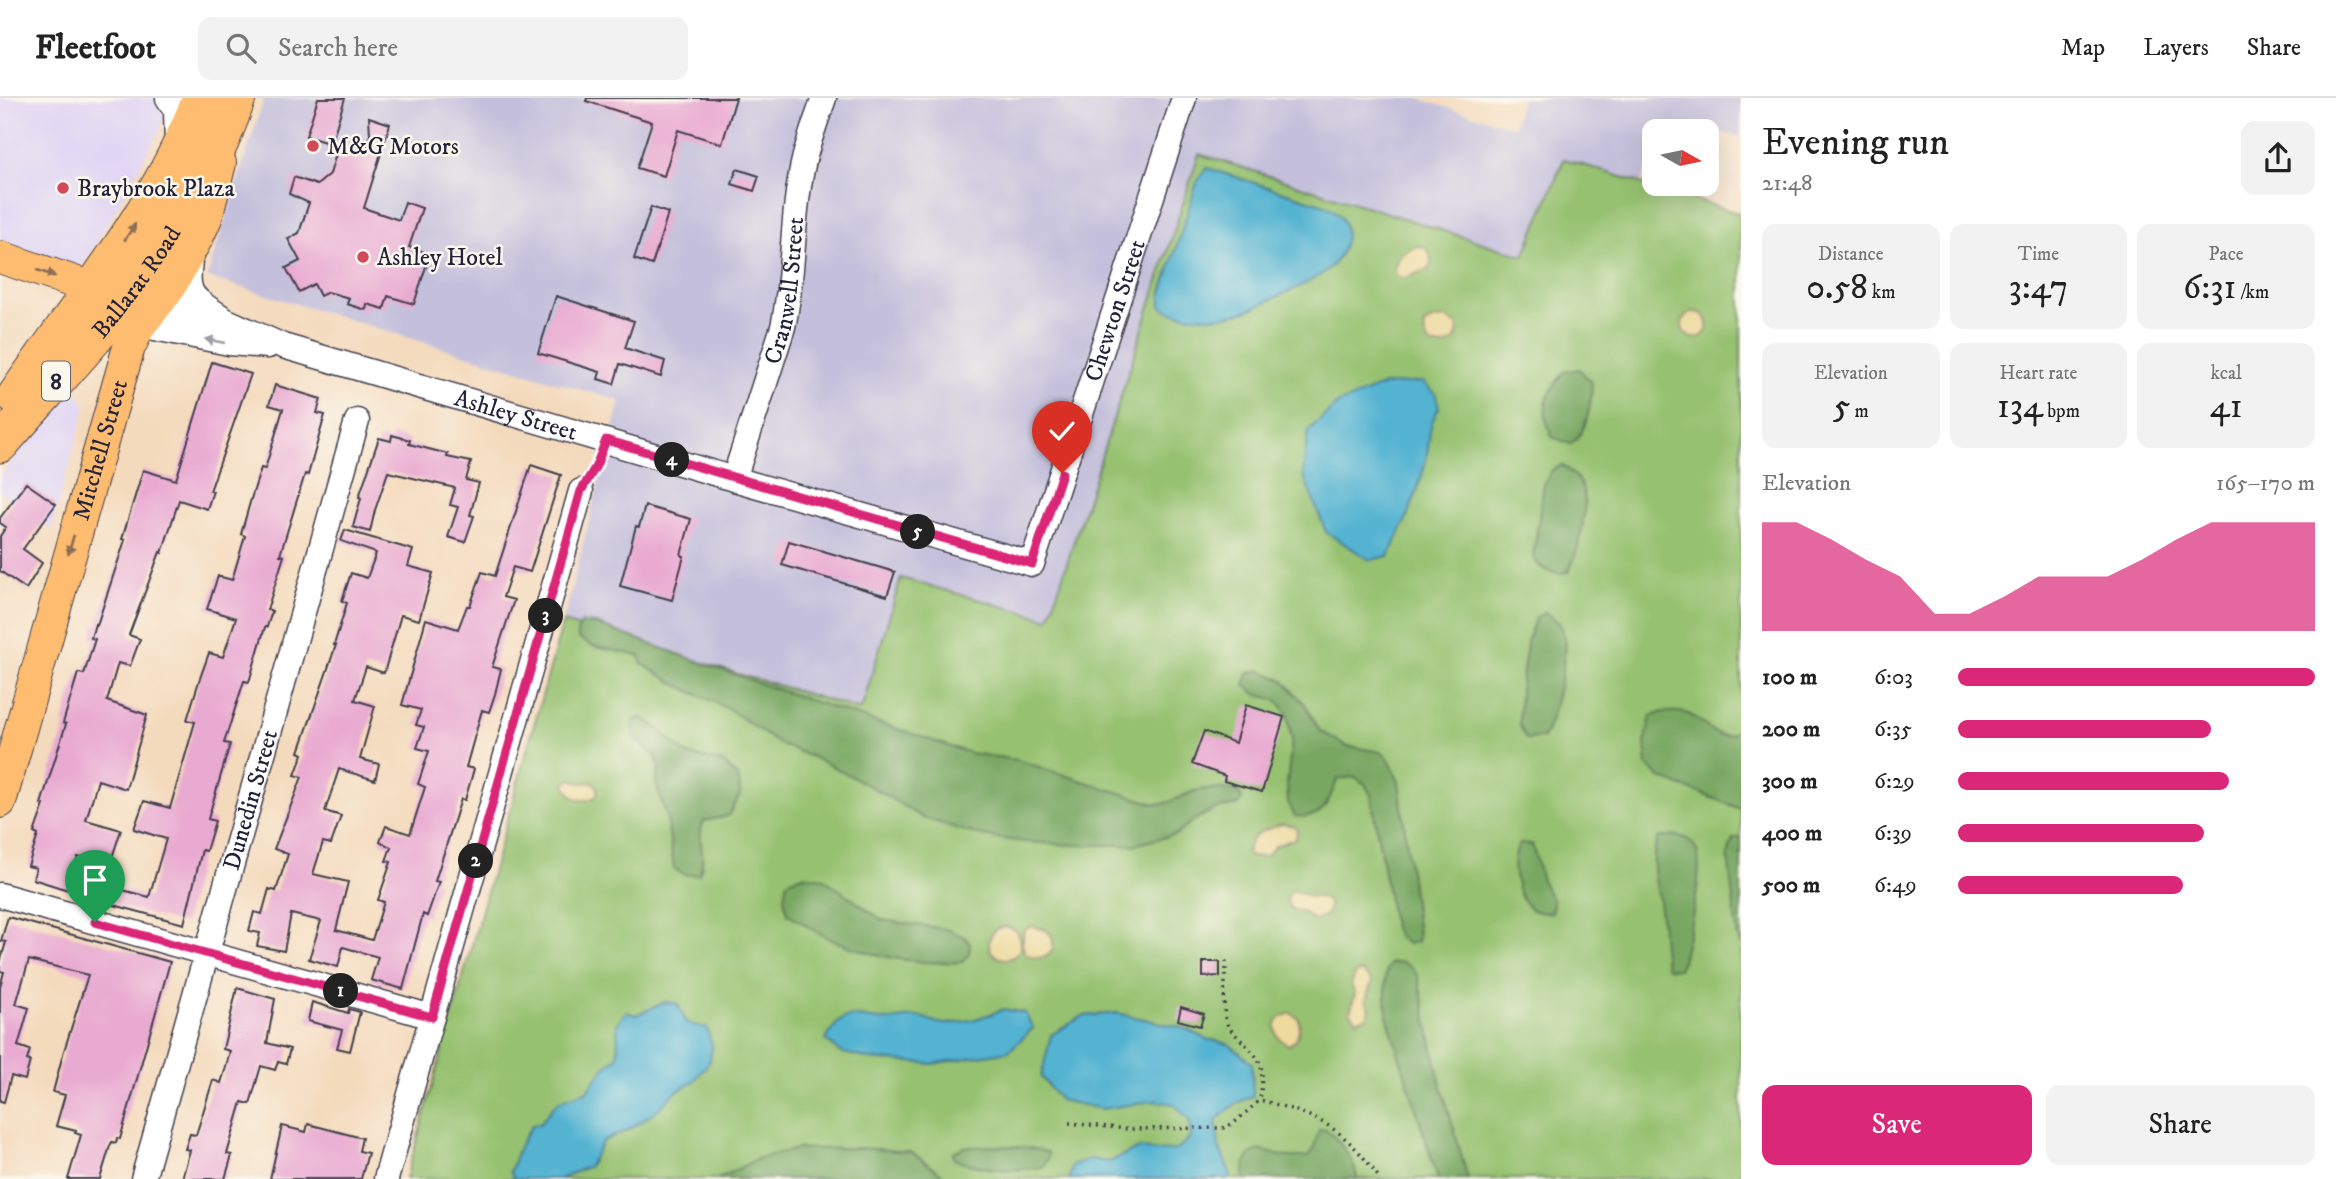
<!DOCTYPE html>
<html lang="en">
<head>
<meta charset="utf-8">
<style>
  body { margin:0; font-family:"IM FELL DW Pica",serif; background:#f2f2f2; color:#222; height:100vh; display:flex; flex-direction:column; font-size:26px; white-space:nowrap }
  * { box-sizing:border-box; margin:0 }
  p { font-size:23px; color:#767676 }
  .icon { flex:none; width:38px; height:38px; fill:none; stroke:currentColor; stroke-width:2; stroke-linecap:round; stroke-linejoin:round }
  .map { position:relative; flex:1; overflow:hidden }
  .drawer { display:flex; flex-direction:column; background:#fff; width:595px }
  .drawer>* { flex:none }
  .needle { width:46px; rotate:99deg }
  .buttons { position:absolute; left:1642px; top:21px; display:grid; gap:14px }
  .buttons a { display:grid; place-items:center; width:77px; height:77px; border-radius:14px; background:#fff; box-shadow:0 7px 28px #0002; font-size:35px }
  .pin { position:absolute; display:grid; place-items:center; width:60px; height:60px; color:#fff; margin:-72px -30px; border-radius:50% 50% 50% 0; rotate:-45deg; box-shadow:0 0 7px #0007 }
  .pin .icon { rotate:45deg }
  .km { position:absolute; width:35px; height:35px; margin:-18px; border-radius:50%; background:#222; color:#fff; font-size:19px; line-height:35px; text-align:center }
  .round { display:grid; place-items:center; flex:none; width:74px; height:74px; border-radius:14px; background:#f2f2f2 }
  .summary { display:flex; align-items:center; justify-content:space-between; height:119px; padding:0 21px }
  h1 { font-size:38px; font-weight:600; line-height:52px }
  .stats { display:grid; grid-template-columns:repeat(3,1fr); gap:10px; height:119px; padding:7px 21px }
  .stats div { display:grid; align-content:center; border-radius:14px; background:#f2f2f2; text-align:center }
  .stats b { font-size:35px; font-weight:600 }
  .stats small { font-size:19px; font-weight:400 }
  .stats p { font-size:19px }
  .chart { height:196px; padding:14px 21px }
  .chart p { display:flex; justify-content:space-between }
  .chart svg { width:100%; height:126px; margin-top:7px; fill:#db2777; opacity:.7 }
  .action { display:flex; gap:14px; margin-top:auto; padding:14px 21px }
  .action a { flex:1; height:80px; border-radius:14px; background:#db2777; color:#fff; font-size:28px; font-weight:600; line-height:80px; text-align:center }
  .action a+a { background:#f2f2f2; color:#222 }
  ul { padding:0 21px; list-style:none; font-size:23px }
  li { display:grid; grid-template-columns:112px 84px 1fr; align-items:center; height:52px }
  li i { height:18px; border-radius:9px; background:#db2777 }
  header { display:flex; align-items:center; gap:42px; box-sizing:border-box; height:98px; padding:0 35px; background:#fff; border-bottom:2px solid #e0e0e0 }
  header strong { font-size:33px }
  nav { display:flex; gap:38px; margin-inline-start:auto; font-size:24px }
  .search { width:490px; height:63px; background:#f2f2f2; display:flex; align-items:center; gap:18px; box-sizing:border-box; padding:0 24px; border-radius:14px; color:#767676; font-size:26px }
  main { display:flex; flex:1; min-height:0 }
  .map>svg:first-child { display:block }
</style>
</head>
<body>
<header>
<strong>Fleetfoot</strong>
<div class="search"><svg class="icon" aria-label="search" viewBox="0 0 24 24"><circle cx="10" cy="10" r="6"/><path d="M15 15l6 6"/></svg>Search here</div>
<nav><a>Map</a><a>Layers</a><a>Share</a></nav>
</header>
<main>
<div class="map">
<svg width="1741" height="1081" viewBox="0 0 1741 1081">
  <rect width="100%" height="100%" fill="#fbf7ec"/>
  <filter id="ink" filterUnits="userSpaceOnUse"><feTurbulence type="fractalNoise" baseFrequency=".0143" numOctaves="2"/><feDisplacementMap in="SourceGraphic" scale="14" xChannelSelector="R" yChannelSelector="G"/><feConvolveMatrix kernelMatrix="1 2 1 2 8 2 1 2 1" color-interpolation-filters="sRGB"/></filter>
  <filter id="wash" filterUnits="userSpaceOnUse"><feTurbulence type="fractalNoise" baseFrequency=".00686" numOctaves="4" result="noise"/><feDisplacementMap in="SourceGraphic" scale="28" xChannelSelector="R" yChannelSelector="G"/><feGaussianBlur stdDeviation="1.57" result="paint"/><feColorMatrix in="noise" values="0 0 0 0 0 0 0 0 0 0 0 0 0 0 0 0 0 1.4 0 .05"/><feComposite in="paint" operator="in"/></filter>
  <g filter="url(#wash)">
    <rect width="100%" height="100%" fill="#f4dabd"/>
    <path fill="#e0d4f4" d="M0,0H172L158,36L85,165L75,168L0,144Z
      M72,288L86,307L51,432L0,394V379L37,326Z"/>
    <path fill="#c4c0db" d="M264,0H1416L1513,29L1522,0H1741V38L1667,26L1664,33H1654V55L1640,85L1564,61L1525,158L1199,56L1049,521L901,480L861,613L563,524L620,303L207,179Z"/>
    <path fill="#96c16f" stroke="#5c7255" stroke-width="2" d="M1199,56L1524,158L1564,61L1741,116V1081H406L563,524L861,612L901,480L1049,521Z"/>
    <path fill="#78a762" stroke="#4d644e" stroke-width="2" d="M1579,271L1592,285C1591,305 1588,334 1571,346L1552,339C1539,308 1546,299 1564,274Z
      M1562,367C1571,374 1580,381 1583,392C1588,411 1578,458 1568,474C1552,477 1542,474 1533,459L1544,386L1551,373Z
      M1544,515C1553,519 1560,524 1563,533C1570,553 1553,622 1543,640L1526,641L1519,626L1520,591L1528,541L1535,521Z
      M582,525L596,526L761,586L970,655L1017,662L1155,706C1171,706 1178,699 1192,694C1206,689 1223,690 1237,693L1242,700L1239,707L1215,711L1194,722L1177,736L1134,747H1073L1025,744L982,738L923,720L877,692L828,666L776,644L729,611L677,587L641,565L640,558L592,548L578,540L577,532Z
      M1260,572L1283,582L1305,606L1319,632L1347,648L1381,654L1389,661L1399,684L1418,837L1417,844L1407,846L1398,838L1393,827L1371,697L1365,686L1355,679L1338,681C1327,704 1326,722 1295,718L1288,705L1287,685L1292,642L1287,615L1277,602L1256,596L1245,587L1248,575Z
      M1663,614C1670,614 1679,613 1686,615C1706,622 1718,651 1741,630V711L1660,680L1647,667L1645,645L1651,618Z
      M643,620L655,628L686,656L724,665L739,681L740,697L728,718L704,723C695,740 708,757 699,776L686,777L674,771L667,720L656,685L659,671L657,659L634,640L633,626L636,621Z
      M1672,737C1681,738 1690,740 1695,749C1707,767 1687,840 1682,863L1678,871L1667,870C1661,850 1663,831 1660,810C1657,785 1649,765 1658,740Z
      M1741,740V850L1737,836L1728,757L1733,741Z
      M1520,746H1532L1543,786L1553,803L1552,814C1544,815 1536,815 1530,810C1515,798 1509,760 1520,746Z
      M802,777L823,780L882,822L946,831L965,839L970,846L969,856L963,864C921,867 880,860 840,845C822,839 805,826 788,816L784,800L787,784Z
      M1402,864L1412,869L1418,879L1438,975L1468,1081H1438L1387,918L1385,881L1387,871L1391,865Z
      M1319,1032H1327C1341,1045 1355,1061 1357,1081H1246L1244,1079L1245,1066L1250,1056L1259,1052L1286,1059H1307L1313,1053Z
      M1007,1048L1031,1050L1048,1054V1061L1042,1069C1010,1074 985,1072 954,1061L953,1054L964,1049Z
      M862,1050L911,1054L942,1076L945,1081H718L759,1060L797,1051Z"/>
    <path fill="#eeda9e" stroke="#887e6c" stroke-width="2" d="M1419,148C1431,150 1433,161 1429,171L1405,180L1397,179C1390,162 1403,152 1419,148Z
      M1682 227a13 13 0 1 1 26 0a13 13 0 1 1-26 0Z
      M1447,220L1457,227C1460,239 1453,246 1442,248L1430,246L1425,238L1424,226L1435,221Z
      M572,681L580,685L594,684L598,691L596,699C581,706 570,701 565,685Z
      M1282,726L1294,728L1297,732L1296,740L1275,748L1266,758L1251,759L1247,756C1248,735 1265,732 1282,726Z
      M1295,793L1308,798L1324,800L1329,806L1328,815L1321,820L1313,822L1302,813L1293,812C1286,807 1285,800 1291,794Z
      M1032,828L1046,832L1052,838L1053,851C1047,863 1035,861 1025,855L1022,847L1024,832Z
      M989 845a16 16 0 1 1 32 0a16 16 0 1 1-32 0Z
      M1362,874L1372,883L1366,902L1370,912L1367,919L1357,922L1350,914L1355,896L1351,886L1356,875Z
      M1291,915L1299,921C1300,931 1299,942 1289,947C1277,942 1270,929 1281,919Z"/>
    <path fill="#53b3d1" stroke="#3a6a86" stroke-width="2" d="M1207,70L1328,108C1342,118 1348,125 1345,143C1339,175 1303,186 1277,199C1242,216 1225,223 1185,217C1175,215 1168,214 1161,208V198L1197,84Z
      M1423,284L1436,297L1439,310C1427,330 1431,335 1427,356C1420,392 1405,426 1389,458L1370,462L1326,434L1303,376L1308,333L1337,306L1384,287Z
      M665,904L678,906L686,925L707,930L712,948L710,963L694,983L676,994L654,1015L630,1031L603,1043L589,1068L560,1081H515L510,1074L519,1049L532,1027L540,1026C557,1001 558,1002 586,994L604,970L618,958L617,926L626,914L636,917Z
      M1004,911L1025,915L1033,930L1009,953L933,966L869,961L840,954L826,942C845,904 858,924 889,922C900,922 911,917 921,919C930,921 936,926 947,926C968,924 985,919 1004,911Z
      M1117,915L1184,930L1207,941L1229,946L1252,965L1253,998L1237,1005L1216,1022L1219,1049L1231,1077L1229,1081H1069L1072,1067L1089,1061L1109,1064L1139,1050L1155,1053L1176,1052L1191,1039L1189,1022L1174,1006L1153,1003L1102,1011L1060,1002L1041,979L1051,937L1083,918Z"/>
    <g id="blocks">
      <path fill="#e9aad1" d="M318,0H345L331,46L306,38Z
        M587,0H736L722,46L678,32L664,78L637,70L652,24L586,3Z
        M369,19L390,26L364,110L399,122L405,104L422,110L409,149L430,156L414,206L388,198L384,211L367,206L366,212L347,206L349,200L328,194L320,198L314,186L299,194L286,170L300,163L288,141L299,135L309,105L289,96L294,79L317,87L330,76L339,46L365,54L370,37Z
        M737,71L759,78L754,93L732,86Z
        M651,109L668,115L652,167L634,161Z
        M556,198L634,223L625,250L665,263L661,279L620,266L614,286L598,281L600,274L538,255Z
        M212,264L251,276L210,393H213L207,411L179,402L162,455L160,454L129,537L140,541L130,568L118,565L107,603L147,617L126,691L98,682L86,722L121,732L109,769L78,759L68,792L33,781L36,770L28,768L38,737L34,735L44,707L41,706L66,626L63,625L78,575L84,576L95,541L91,540L95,526L97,527L125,442L122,441L143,372L176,382Z
        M275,287L321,301L317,315L325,317L308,377L305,376L280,457L284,458L267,512L272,513L267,529H265L249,584L244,583L224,645L230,646L208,721L215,723L206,753L202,752L184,826L110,806L115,790L149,799L166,741L134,731L144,703L170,710L195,624L187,622L199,583L209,555L223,559L236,520L207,511L218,478L232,482L245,438L241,436L251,401L261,370L265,371L278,328L283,311L269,307Z
        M392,337L410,342L409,346L448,356L447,359L471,364L466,382L479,385L470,417L474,418L465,444L448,439L458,409L450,407L455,390L388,374L375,412L370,434L353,429L361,400L359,399L379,340L391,343Z
        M531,367L561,377L530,474L513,469L503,499L514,502L492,569L501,571L495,596L489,614L482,612L466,669L474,671L465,702L461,701L435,783L439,784L427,818L423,816L403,891L371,882L378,859L343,849L338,869L309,861L321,823L291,816L284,853L257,848L260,835L249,833L254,814L262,816L269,791L276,793L288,756L274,751L302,679L295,677L303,656L299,654L336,547H334L347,505L342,503L351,475L367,480L376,455L341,443L345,432L413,452L408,468L433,475L419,522L401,517L384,575L366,569L355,602L375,608L360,661L379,666L375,682L339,671L325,713L341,718L331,746L323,744L313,776L348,784L336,832L372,842L384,804L378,802L391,764L386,763L391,749L380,744L386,728L410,736L425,689L418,686L429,653L417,650L424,629L416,627L421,612L402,607L426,521L458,531L467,508H470L482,474L495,478Z
        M26,385L56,406L23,451L42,465L26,491L0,473V438L6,429L0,425V420Z
        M645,408L691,421L681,457L684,458L672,502L620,488L636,428L639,429Z
        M789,443L895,474L887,498L782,467Z
        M1246,607L1284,619L1262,694L1224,683L1225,678L1192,666L1204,633L1235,645Z
        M8,819L170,864L120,1041L117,1040L116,1045L112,1044L110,1048L100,1081H68L81,1037L75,1035L76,1033L56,1028L65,997L53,994L63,956L88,877L29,862L16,906L29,910L18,948L30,952L27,962L30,963L25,982L11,978L4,1004L0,1003V888L4,874L0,873V865L6,844L1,843Z
        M1203,864H1220V878L1203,879Z
        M237,890L275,901L267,945L290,951L286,966L278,964L275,972L261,968L250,1006L242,1004L227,1056L232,1057L225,1081H182L190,1052L185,1051L190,1036L196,1037L213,982L221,985L226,969L230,953L223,951Z
        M312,904L348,915L349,911L360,914L350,953L337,950L342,932L308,923Z
        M1181,909L1204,916L1200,928L1178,922Z
        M308,1026L362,1040L359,1053L368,1055L361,1081H270L282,1028L306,1034Z"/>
    </g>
  </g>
  <g filter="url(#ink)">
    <use href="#blocks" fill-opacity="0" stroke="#423e4e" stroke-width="2"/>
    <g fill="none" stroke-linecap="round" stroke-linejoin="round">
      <defs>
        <g id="minor">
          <path d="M168,0L176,12L177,47"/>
          <path d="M191,154C186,194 186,196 220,218"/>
          <path id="s1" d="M157,207L227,223L283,248L734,381L1032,466L1184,0"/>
          <path d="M140,227L229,245L268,248"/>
          <path id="s2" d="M734,381L783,229C795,174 791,116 804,62C809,41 817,20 824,0"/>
          <path d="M0,797L432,919"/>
          <path id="s3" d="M143,1081L357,323"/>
          <path d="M386,1081L581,393"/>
        </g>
        <g id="major">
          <path d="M0,159L92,190"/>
          <path id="s4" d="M0,704L129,249L140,227L168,192L198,138L206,120L220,65"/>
        </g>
        <g id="highway">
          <path d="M16,298C80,204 162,108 201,0"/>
          <path id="s5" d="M0,346C33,308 67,272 99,234C157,165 208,86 237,0"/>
        </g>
      </defs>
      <use href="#minor" stroke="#423e4e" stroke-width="27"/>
      <use href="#major" stroke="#423e4e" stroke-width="34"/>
      <use href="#highway" stroke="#423e4e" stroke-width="39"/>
      <path stroke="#423e4e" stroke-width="3.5" stroke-dasharray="2 5" stroke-linecap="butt" d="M591,376L599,361
        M1226,863C1226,879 1222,907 1226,923C1228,930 1234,935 1239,940C1264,964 1264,967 1260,1002
        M1069,1025L1128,1031L1223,1030L1234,1025L1260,1002C1320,1018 1343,1029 1380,1081"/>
      <use href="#minor" stroke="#fff" stroke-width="24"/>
      <use href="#major" stroke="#fdbc6f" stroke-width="32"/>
      <use href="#highway" stroke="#fdbc6f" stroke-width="37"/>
    </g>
    <defs><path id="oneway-solid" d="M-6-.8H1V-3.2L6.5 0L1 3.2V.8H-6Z" transform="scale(1.75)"/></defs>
    <g fill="#906f55">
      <use href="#oneway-solid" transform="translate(130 134) rotate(-57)"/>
      <use href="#oneway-solid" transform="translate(46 175) rotate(19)"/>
      <use href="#oneway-solid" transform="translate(71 447) rotate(106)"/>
    </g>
    <use fill="#9c9ca7" href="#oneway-solid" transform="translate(215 243) rotate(-170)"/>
  </g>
  <g fill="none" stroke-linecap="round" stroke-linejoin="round" filter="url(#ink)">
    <defs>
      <path id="route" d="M95,824L432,919L581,393L596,368L606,342L1032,466L1062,375"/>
    </defs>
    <use href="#route" stroke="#fff" stroke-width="14"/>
    <use href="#route" stroke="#db2777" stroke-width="9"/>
  </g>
  <g fill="#d1495b" stroke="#fbf7ec" stroke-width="2.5">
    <circle cx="313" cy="48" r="7"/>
    <circle cx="63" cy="90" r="7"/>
    <circle cx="363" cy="159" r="7"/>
  </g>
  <g text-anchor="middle" stroke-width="5" stroke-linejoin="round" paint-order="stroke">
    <rect fill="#fbf7ec" stroke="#636270" stroke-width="2" x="42" y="263.5" width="28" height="39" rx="5"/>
    <g font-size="23" font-weight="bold" fill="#22223b">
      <text x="56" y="291">8</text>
    </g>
    <g font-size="24" fill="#22223b" stroke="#fbf7ec" text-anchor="start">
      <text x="327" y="56">M&amp;G Motors</text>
      <text x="77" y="98">Braybrook Plaza</text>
      <text x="377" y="167">Ashley Hotel</text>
    </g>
    <g font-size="24" fill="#22223b" stroke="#fbf7ec">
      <text dy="8" stroke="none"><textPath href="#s5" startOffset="212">Ballarat Road</textPath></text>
      <text dy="8" stroke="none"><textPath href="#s2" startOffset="196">Cranwell Street</textPath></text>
      <text dy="8" stroke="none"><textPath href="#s1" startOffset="1180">Chewton Street</textPath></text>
      <text dy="8" stroke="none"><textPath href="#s1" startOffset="376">Ashley Street</textPath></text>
      <text dy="8" stroke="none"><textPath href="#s4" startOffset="366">Mitchell Street</textPath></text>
      <text dy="8" stroke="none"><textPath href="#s3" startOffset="394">Dunedin Street</textPath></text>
    </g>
  </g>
</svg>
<div class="buttons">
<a><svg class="needle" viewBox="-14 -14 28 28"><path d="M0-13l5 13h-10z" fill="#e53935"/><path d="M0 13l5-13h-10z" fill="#767676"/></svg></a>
</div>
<div class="pin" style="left:95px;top:824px;background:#1e9e55"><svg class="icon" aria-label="arrive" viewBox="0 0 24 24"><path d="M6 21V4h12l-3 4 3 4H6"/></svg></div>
<div class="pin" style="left:1062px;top:375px;background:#d93025"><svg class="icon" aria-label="check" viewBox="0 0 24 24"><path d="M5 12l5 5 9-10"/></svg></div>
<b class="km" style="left:341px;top:893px">1</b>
<b class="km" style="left:476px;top:763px">2</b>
<b class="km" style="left:546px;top:518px">3</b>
<b class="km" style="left:672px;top:362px">4</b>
<b class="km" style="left:918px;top:434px">5</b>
</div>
<section class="drawer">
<div class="summary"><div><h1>Evening run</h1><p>21:48</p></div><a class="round"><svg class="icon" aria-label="share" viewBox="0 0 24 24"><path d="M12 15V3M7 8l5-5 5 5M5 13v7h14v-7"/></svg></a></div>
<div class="stats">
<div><p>Distance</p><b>0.58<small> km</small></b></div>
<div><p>Time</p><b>3:47</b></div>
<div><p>Pace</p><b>6:31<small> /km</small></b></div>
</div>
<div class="stats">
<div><p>Elevation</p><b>5<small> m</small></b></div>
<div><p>Heart rate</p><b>134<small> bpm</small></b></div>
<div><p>kcal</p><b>41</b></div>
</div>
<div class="chart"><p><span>Elevation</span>165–170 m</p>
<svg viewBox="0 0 160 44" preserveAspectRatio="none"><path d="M0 44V6L10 6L20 12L30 19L40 25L50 38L60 38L70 32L80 25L90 25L100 25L110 19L120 12L130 6L140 6L150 6L160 6V44z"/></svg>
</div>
<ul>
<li><b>100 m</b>6:03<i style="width:100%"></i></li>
<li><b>200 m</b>6:35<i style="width:71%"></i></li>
<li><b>300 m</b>6:29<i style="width:76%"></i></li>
<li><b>400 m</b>6:39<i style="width:69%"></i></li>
<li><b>500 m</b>6:49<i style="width:63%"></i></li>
</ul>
<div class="action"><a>Save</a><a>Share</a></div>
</section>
</main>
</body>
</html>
